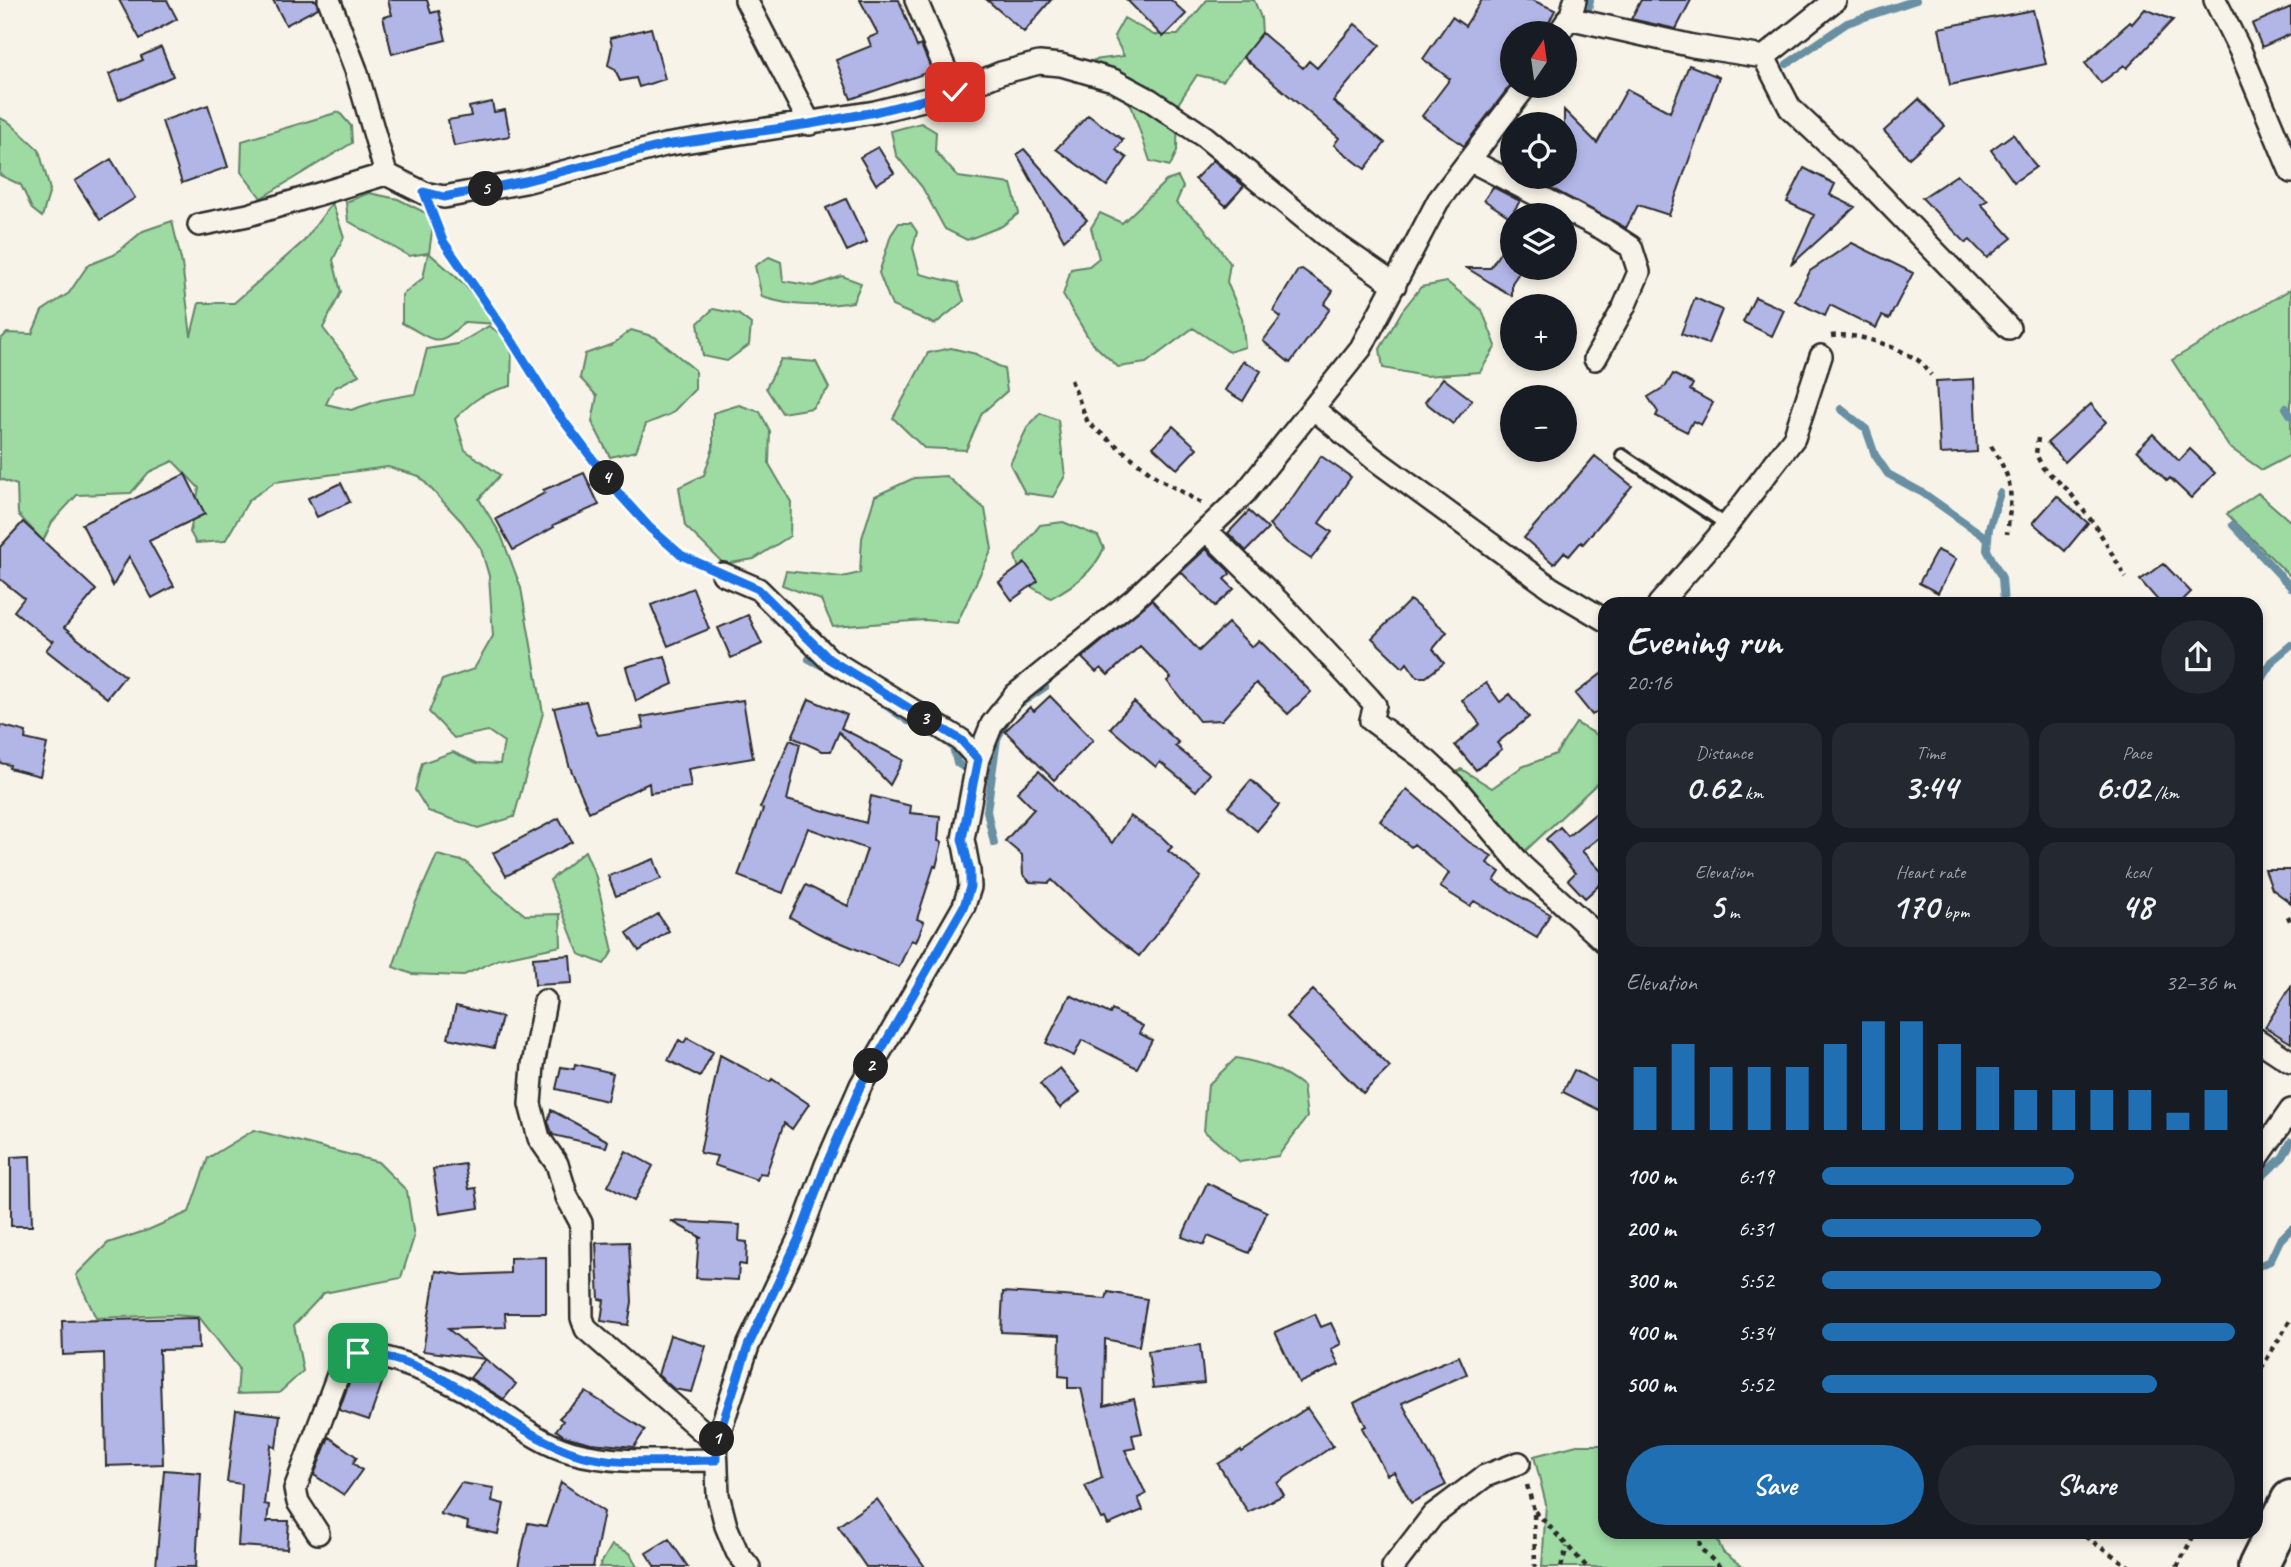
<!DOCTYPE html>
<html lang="en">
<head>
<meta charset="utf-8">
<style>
  body { margin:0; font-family:Caveat,sans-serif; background:#242831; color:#f1f3f6; height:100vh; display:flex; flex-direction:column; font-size:26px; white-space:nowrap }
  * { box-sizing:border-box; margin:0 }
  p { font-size:23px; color:#9ea1a6 }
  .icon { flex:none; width:38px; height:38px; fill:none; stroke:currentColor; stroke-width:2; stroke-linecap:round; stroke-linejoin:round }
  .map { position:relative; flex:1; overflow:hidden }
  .drawer { position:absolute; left:1598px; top:597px; width:665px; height:942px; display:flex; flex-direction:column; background:#171b24; border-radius:21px; box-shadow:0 4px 10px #0003 }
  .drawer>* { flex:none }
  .needle { width:46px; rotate:13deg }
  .controls { position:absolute; left:1500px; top:21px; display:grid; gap:14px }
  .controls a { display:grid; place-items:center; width:77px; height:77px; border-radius:50%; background:#171b24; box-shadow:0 4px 10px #0003; font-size:35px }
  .pin { position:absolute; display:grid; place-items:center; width:60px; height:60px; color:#fff; margin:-30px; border-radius:14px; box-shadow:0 4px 10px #0006 }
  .km { position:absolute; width:35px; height:35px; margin:-18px; border-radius:50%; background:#222; color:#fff; font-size:19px; line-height:35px; text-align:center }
  .round { display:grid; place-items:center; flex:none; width:74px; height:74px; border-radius:37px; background:#242831 }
  .overview { display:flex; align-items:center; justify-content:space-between; height:119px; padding:0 28px }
  h1 { font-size:38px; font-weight:700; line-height:52px }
  .figures { display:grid; grid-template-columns:repeat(3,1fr); gap:10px; height:119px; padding:7px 28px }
  .figures div { display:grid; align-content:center; border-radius:18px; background:#242831; text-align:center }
  .figures b { font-size:35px; font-weight:700 }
  .figures small { font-size:19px; font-weight:400 }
  .figures p { font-size:19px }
  .chart { height:196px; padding:14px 28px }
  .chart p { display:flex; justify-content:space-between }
  .chart svg { width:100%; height:126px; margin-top:7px; stroke:#1f6fb2; stroke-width:6 }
  .cta { display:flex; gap:14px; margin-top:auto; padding:14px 28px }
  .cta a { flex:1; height:80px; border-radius:42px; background:#1f6fb2; color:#fff; font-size:28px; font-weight:700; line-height:80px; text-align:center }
  .cta a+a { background:#242831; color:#f1f3f6 }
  ul { padding:0 28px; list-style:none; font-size:23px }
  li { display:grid; grid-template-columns:112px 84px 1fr; align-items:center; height:52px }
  li i { height:18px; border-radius:9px; background:#1f6fb2 }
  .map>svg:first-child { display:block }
</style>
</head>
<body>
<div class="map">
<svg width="2291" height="1567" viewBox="0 0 2291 1567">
  <rect width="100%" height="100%" fill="#f7f3e8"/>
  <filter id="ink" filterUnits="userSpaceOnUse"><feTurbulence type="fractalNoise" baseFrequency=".0143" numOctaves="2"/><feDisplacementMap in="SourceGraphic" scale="14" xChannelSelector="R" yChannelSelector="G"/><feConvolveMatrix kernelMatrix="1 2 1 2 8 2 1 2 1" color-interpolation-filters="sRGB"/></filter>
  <g filter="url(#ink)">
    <path fill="#9ddba3" stroke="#648367" stroke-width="2" d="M1207,0H1254L1261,18L1262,34L1223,81L1197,75L1178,104L1177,151L1170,166L1150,161L1131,105L1094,60L1124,56L1114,36L1124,18L1154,35H1178Z
      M339,112L351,126L352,143L261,198L241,172L242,141Z
      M0,118L10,123L39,150L50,190L42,217L32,209L21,185L0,175Z
      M921,123L936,132L935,151L958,177L1011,184L1019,213L1002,226L967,240L945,229L922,187L896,155L891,131Z
      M1178,177L1183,187L1176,203L1202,225L1230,263L1227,282L1242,318L1245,347L1229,352L1193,328L1146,363L1118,367L1091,342L1063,295L1071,269L1089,266L1099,258L1091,228L1100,213L1122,223L1166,181Z
      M369,193L398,199L434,217L429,253L462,282L500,324L464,322C436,351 434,339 402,323V295L423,278L428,253L409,256L348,221L346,202Z
      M332,203L344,237L333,260L341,292L323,328L359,375L334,388L326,404L351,410L381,400L415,394L427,349L458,344L489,326L512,341L511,386C483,393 475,398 455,419L465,450L500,475L479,499L501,535L521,588L543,713L514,817L478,828L428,811L415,790L422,763L453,752L477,763L500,764L504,742L488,731L454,738L429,712L442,680L474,669L493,636L489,576L481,549L462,522L419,476L388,467L275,482L249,500L225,541L196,543L190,532L199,488L173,461L149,472L131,493L77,495L52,522L43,541L18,514L17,485L0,479V340L7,333L32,334L42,311L69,293L88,265L114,255L143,231L172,221L182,264L191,336L199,303H234L304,241Z
      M899,223H911L917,232L913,248L920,274L958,283L964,301L935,324L892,306L879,273L891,235Z
      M769,257L781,262L783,281L813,286L842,276L861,283L853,302C821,307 793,307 762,297L755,266Z
      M1447,282L1482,310L1496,346L1480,372L1425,376L1383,368L1380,349L1402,311L1421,287Z
      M2291,289V455L2262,470L2229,447L2172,360Z
      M713,309L738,314L751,324L749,345L727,361L703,356L698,323Z
      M631,330L655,337L695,370V389L671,414L646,424L636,451L610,457L592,422L597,396L580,378L585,354L613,344Z
      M951,348L976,354L1004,369L1007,391L982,413L966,450L924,448L893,418L928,353Z
      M781,359L816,362L829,388L812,408L782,413L766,388Z
      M739,405L760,412L770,431L769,464L791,502L790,536L754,559L724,564L685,526L679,487L704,475L713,448V413Z
      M1040,413L1058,420L1065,476L1053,497L1025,493L1010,464L1027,428Z
      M946,476L985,509L992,549L957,623L925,620L833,627L821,600L782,585L786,571L842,577L860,573L862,538L875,496L914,478Z
      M2258,493L2291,522V577L2227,514Z
      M1063,522L1098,536L1104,548C1094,572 1074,585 1051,598L1023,582L1015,556L1040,525Z
      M1576,723L1605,739V776L1523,853L1448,779L1461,769L1492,788L1522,767L1556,754Z
      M585,851L596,877L613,951L604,964L579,954L550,880Z
      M437,855L466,862L494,890L525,915L560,914L561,946L499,959L462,976L412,974L393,967L415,904Z
      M1236,1058C1263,1063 1281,1069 1303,1086L1307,1117L1278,1156L1240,1162L1204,1131L1208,1085Z
      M254,1130L378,1162L407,1191L414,1237L401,1278L324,1293L294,1325L303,1371L279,1393L237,1394L239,1368L199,1317L172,1315L96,1318L76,1275L108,1243L148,1230L189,1212L208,1158Z
      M1577,1445H1605V1531H1713L1723,1552L1743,1567H1542L1546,1504L1534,1456Z
      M612,1545L630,1553L637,1567H599Z"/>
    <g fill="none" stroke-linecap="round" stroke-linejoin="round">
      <path stroke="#698fa3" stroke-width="8" d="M1586,20L1590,0
        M1787,64L1847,23L1916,0
        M2286,408L2291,416
        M1841,409L1866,429L1875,455L1888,474L1923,493L1988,539
        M2000,493L1989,528L1987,550L2002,578L2004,604
        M2233,525L2291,587
        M809,659L834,672
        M2256,687L2273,660L2291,645
        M885,705L908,721L919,723
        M1018,705L1045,687
        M935,734L953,747L957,763L972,773
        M994,843L987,811L997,739L1008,717
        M2256,1182L2283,1157L2291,1142
        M2256,1267L2270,1261L2280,1240L2291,1229"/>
    </g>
    <path fill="#b2b6e7" stroke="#2b2b2b" stroke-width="2" d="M119,0H167L177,19L140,39Z
      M273,0H316L318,8L286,25Z
      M388,0H427L431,13L439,11L446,40L392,54L383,17L392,15Z
      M860,0H899L917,47L921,45L932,71L851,99L836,60L871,46L868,38L878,34Z
      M987,0H1051L1024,32Z
      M1127,0H1171L1186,14L1163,37Z
      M1482,0H1532L1555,10L1544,33H1512V83L1464,146L1422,116L1450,79L1423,59L1452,17L1465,26Z
      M1641,0H1691L1676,29L1631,19Z
      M2291,7V34L2262,47L2252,24Z
      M2145,9L2173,20L2127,68L2124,65L2101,83L2085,63L2130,22L2132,24Z
      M2033,10L2046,64L1950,85L1939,28Z
      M1355,24L1380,45L1333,101L1385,143L1365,169L1334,145L1339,138L1243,57L1262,33L1303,68L1309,61L1317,68Z
      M651,28L665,79L639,87L636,78L620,81L615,69L608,65L612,46L610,38Z
      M161,47L173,76L119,100L109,74L143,60L141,56Z
      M1689,65L1719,77L1669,215L1638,205L1626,228L1530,177H1564V110L1597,143L1627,89L1670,112Z
      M1919,99L1945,126L1909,158L1884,131Z
      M492,102L494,112L505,110L510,136L454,146L448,120L471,116L469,107Z
      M208,105L228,167L182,183L162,121Z
      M1088,115L1123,140L1116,150L1127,158L1107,186L1056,149Z
      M2013,134L2036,167L2014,182L1991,150Z
      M878,147L894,173L876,184L860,157Z
      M1024,149L1087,220L1064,240L1017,154Z
      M111,159L135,198L100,220L75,181Z
      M1213,160L1244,186L1226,206L1195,179Z
      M1804,168L1835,184L1830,195L1855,207L1791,265L1814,215L1787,202Z
      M1957,175L1988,200L1981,204L2012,238L1987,258L1970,240L1966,243L1922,198Z
      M1493,187L1520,201L1510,217L1484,200Z
      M846,199L867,242L847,251L826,208Z
      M1512,234V268H1522L1512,283V296L1467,268H1490Z
      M1852,243L1913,273L1889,319L1882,316L1876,328L1830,305L1825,316L1795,301L1810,271Z
      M1302,269L1333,291L1324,304L1330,309L1290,363L1263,341L1281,317L1273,311L1298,270Z
      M1755,297L1784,310L1772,336L1743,322Z
      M1695,298L1722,310L1708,344L1681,334Z
      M1243,361L1261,371L1243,401L1225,390Z
      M1673,374L1693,384L1690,390L1713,403L1701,425L1693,421L1687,432L1656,416L1658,412L1648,397L1666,386Z
      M1443,378L1472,400L1453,424L1425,402Z
      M1974,379L1977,452L1940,454L1936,381Z
      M2091,404L2106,422L2065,462L2047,443Z
      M1173,426L1197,448L1177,469L1153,447Z
      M2153,434L2179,461L2190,449L2215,473L2191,498L2170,478L2167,481L2137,450Z
      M1321,456L1351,477L1319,523L1332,532L1311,559L1287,543L1269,525L1290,501Z
      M1595,456L1632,486L1583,544L1581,542L1569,556L1564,552L1554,564L1524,538Z
      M584,473L599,505L553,525L554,527L513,550L496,519L545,493L543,490Z
      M185,474L205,514L149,541L174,586L152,598L129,556L113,586L82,524Z
      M341,483L350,502L317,517L308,498Z
      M2057,496L2088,523L2065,551L2033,523Z
      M1249,511L1268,529L1246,551L1228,533Z
      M23,522L96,590L64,628L125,676L107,698L46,650L54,640L52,642L14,611L24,598L0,579V547Z
      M1206,549L1228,570L1230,574L1224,579L1234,589L1215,606L1181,572Z
      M1937,550L1956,559L1938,593L1919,583Z
      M1025,563L1038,581L1012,600L999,582Z
      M2164,564L2191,592L2179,604H2161L2140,580Z
      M693,588L709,629L668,646L651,605Z
      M1152,600L1199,651L1228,623L1252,647L1259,640L1311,692L1288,714L1256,683L1222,720L1199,721L1167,681L1171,678L1140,646L1108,675L1101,668L1096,672L1082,658Z
      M1410,600L1447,632L1433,649L1444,663L1426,677H1417L1407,663L1403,668L1372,638Z
      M748,615L762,644L731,658L718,628Z
      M665,656L673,684L636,701L626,667Z
      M1605,671V706L1592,715L1575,694Z
      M1486,683L1500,702L1510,694L1529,717L1497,743L1502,749L1476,770L1455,745L1480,724L1462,700Z
      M1050,696L1093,740L1054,780L1005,731L1030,707L1034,711Z
      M809,699L847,715L841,728L903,760L890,785L839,732L831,751H822L792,737Z
      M743,700L753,758L688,769L691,787L650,793L649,783L589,812L569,765L554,708L586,701L593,725L598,735L644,728L641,717Z
      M1134,702L1179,743L1175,746L1210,774L1196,791L1160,762L1156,767L1110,728Z
      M0,725L26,732L25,739L47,744L40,776L9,768L10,765L0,763Z
      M790,740L800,744L787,800L866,823L871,796L911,806L910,813L940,816L938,841L942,842L936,867L934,866L917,919L924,922L916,942L911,940L899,967L818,933L790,917L806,885L848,906L867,849L808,828L783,893L738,876L763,809L760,808Z
      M1039,771L1112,843L1130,816L1162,837L1172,847L1168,851L1201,877L1139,956L1101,927L1052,880L1049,883L1030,882L1023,875L1022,855L1005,841L1034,809L1017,792Z
      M1251,780L1279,805L1257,831L1228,807Z
      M1407,789L1469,842L1492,856L1487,863L1500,872L1494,881L1550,914L1537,938L1474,901L1470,906L1440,887L1449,873L1414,844L1411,847L1380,821Z
      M1605,806V833L1582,851L1605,875V880L1585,898L1568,880L1575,873L1546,839L1560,827L1568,836Z
      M559,818L572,842L506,876L493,853Z
      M654,859L661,879L616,896L608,876Z
      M2265,870H2291V903L2272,889Z
      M658,914L669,931L639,951L627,933Z
      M570,955L572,983L535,985L533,958Z
      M2291,986V1043L2265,1027Z
      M1313,990L1390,1067L1363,1093L1286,1017Z
      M1070,995L1110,1014L1112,1010L1143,1026L1139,1033L1152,1040L1137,1068L1082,1040L1074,1056L1046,1043Z
      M456,1006L502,1017L494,1048L448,1038Z
      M687,1038L713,1052L700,1077L668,1060L679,1040L684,1043Z
      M720,1055L770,1082L772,1079L809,1104L792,1129L784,1123L766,1174L760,1173L757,1180L714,1165L717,1156L700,1153Z
      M575,1064L613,1073L607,1101L556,1089L561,1067L574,1069Z
      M1060,1068L1080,1092L1060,1108L1040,1084Z
      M1574,1070L1605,1086V1113L1563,1092Z
      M551,1110L608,1141L606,1147L553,1135L548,1122Z
      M626,1151L653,1166L634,1201L608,1186Z
      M30,1156L32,1226H11V1157Z
      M465,1164L469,1189L476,1188L479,1208L440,1214L433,1169Z
      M1207,1183L1267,1212L1249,1253L1208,1236L1204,1245L1182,1237Z
      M671,1221L740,1225L739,1241L747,1242L746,1265L739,1264L738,1280L696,1278L699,1238H702Z
      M629,1242L632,1302L628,1325L601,1321L604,1300L599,1299L596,1243Z
      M546,1257V1313H505L506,1327L448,1329L516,1384L504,1399L470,1378L485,1359L423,1351L436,1271L463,1275L510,1273V1258Z
      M1003,1292L1106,1299L1108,1292L1147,1299L1139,1346L1105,1339L1104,1406L1134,1399L1142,1433L1132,1435L1135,1448L1125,1450L1146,1494L1138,1498L1143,1510L1108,1525L1105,1518L1101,1519L1085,1486L1102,1478L1081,1388H1068V1377L1059,1376L1060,1335L1001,1332Z
      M1315,1314L1321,1327L1331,1323L1341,1344L1331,1349L1339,1365L1299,1383L1275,1332Z
      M198,1318L199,1349L159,1350L163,1464L106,1466L104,1353L63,1355L62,1321Z
      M670,1335L706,1346L692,1392L674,1389L658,1375Z
      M1200,1345L1204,1383L1153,1388L1148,1351Z
      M1459,1356L1467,1374L1402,1403L1446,1485L1411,1503L1394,1472L1387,1475L1362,1428L1366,1426L1354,1403L1392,1383Z
      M368,1367L386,1372L369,1420L339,1410L354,1369Z
      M586,1392L645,1430L634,1447L591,1443L564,1436L556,1430L563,1421L559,1418Z
      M1307,1408L1333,1446L1277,1483L1284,1495L1248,1512L1218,1464L1241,1450L1242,1452Z
      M236,1410L280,1415L276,1448L271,1445L264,1504L269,1505L267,1523L268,1521H289L287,1549L238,1546L242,1484L227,1482Z
      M329,1437L357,1457L353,1463L362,1470L344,1495L314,1475Z
      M164,1470L201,1473L196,1567H156Z
      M561,1482L604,1512L593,1567H518L528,1523L546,1526Z
      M461,1483L494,1488L492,1501L504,1504L498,1534L467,1528L468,1522L440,1514Z
      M877,1499L925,1567H866L838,1526Z
      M669,1539L688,1567H655L646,1553Z"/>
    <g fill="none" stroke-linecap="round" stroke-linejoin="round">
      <defs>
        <path id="lane" d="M1622,455L1727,525"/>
        <path id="street" d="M329,0L356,70L386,174
          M746,0L810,124
          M916,0L955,92
          M2215,0L2240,50L2291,172
          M1568,18L1693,46L1764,57L1835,0
          M1559,33L1571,15L1575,0
          M1764,57L1790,108L1858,172L2009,328
          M1471,161L1603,229L1631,247L1639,272L1624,307L1595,359
          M199,225L248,215L386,174L424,193L444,197L525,182L665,145L875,112L955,92L1001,73L1039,63L1061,65L1113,80L1150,100L1205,137L1333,242L1395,285
          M1314,409L1373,458L1551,588L1605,620
          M1207,531L1284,607L1369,698L1375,705L1371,720L1427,761L1456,788L1522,866L1605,942
          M723,574L758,589L829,659L961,740L978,759
          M1659,604L1718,537L1794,438L1821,356
          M545,1001L533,1065L530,1104L539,1138L557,1164L567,1197L581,1223L582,1318L586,1329L716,1443
          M2256,1039L2291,1062
          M2256,1160L2291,1110
          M318,1533L298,1502L295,1489L344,1359C363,1350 376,1355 396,1361C428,1371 459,1385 488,1404C515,1422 539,1443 571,1452C617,1465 669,1460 716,1460
          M749,1567L737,1552L726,1526L718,1495L716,1443L748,1346L799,1238L826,1165L861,1085L964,906L970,887L969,871L963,839L978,759L992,724L1015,695L1133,600L1245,493L1361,348L1438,201L1526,86
          M1393,1567L1433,1515L1485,1476L1519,1463"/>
        <path id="highway" d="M2258,1567L2291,1500"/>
      </defs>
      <use href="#lane" stroke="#2b2b2b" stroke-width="16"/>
      <use href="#street" stroke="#2b2b2b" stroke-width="26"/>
      <use href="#highway" stroke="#2b2b2b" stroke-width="44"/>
      <path stroke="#2b2b2b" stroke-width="4.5" stroke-dasharray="5 5" stroke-linecap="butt" d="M435,219L443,241L512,341L556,411L620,495L650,528L681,555L703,565
        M1831,336C1857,332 1894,346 1916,359C1922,362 1926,369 1931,375
        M1071,380L1088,423L1156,477L1201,503
        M2038,438L2036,454L2043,468L2068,490L2097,528L2126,578
        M1991,446C2015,483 2012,492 2007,534
        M2288,916L2291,923
        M2256,1377L2291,1319
        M1527,1485L1534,1510L1535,1567
        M1535,1511L1587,1567
        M1699,1531L1700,1548L1720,1567
        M2077,1531L2130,1567
        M1561,1567L1567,1547
        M2177,1567L2196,1531"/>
      <use href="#lane" stroke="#f7f3e8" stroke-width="10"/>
      <use href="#street" stroke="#f7f3e8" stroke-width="21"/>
      <use href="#highway" stroke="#f7f3e8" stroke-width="38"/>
    </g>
  </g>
  <g fill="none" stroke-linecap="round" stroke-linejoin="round" filter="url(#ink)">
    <defs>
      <path id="route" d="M358,1353C442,1358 495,1423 568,1451C612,1468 669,1460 716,1460V1443L748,1346L799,1238L826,1165L861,1085L964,906L970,887V871L962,839L978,759L961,740L829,659L758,589L681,555L650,528L620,495L556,411L512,341L443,241L424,192L444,197L525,181L665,145L810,124L875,112L955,92"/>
    </defs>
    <use href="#route" stroke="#fff" stroke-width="14"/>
    <use href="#route" stroke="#1a73e8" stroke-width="9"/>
  </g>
</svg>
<div class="controls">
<a><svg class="needle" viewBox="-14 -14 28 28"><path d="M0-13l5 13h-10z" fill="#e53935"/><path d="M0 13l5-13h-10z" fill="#9ea1a6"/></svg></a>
<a><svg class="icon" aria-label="locate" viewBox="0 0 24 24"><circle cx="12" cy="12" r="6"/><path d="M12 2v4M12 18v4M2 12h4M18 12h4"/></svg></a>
<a><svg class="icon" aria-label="layers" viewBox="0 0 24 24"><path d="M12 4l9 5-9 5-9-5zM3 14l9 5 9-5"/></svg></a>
<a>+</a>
<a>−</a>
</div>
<div class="pin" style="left:358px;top:1353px;background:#1e9e55"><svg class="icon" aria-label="arrive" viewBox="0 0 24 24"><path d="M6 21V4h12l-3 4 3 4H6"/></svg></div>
<div class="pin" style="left:955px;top:92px;background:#d93025"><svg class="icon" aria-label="check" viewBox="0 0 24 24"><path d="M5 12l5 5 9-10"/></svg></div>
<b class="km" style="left:717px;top:1439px">1</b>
<b class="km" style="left:871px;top:1066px">2</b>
<b class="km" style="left:925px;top:719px">3</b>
<b class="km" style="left:607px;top:478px">4</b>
<b class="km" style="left:486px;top:189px">5</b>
<section class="drawer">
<div class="overview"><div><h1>Evening run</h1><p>20:16</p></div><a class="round"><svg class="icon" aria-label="share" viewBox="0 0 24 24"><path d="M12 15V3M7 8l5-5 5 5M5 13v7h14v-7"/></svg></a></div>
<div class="figures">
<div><p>Distance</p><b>0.62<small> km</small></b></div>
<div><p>Time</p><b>3:44</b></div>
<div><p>Pace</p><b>6:02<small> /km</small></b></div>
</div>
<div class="figures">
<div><p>Elevation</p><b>5<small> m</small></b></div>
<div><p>Heart rate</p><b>170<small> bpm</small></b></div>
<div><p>kcal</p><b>48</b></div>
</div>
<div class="chart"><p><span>Elevation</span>32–36 m</p>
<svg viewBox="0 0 160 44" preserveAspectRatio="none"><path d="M5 44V22M15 44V14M25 44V22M35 44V22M45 44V22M55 44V14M65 44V6M75 44V6M85 44V14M95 44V22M105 44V30M115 44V30M125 44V30M135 44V30M145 44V38M155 44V30"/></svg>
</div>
<ul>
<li><b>100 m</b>6:19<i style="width:61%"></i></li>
<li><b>200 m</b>6:31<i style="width:53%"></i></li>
<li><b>300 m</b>5:52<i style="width:82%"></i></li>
<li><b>400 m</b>5:34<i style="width:100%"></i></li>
<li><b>500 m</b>5:52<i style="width:81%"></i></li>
</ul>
<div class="cta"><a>Save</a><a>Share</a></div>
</section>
</div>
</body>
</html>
